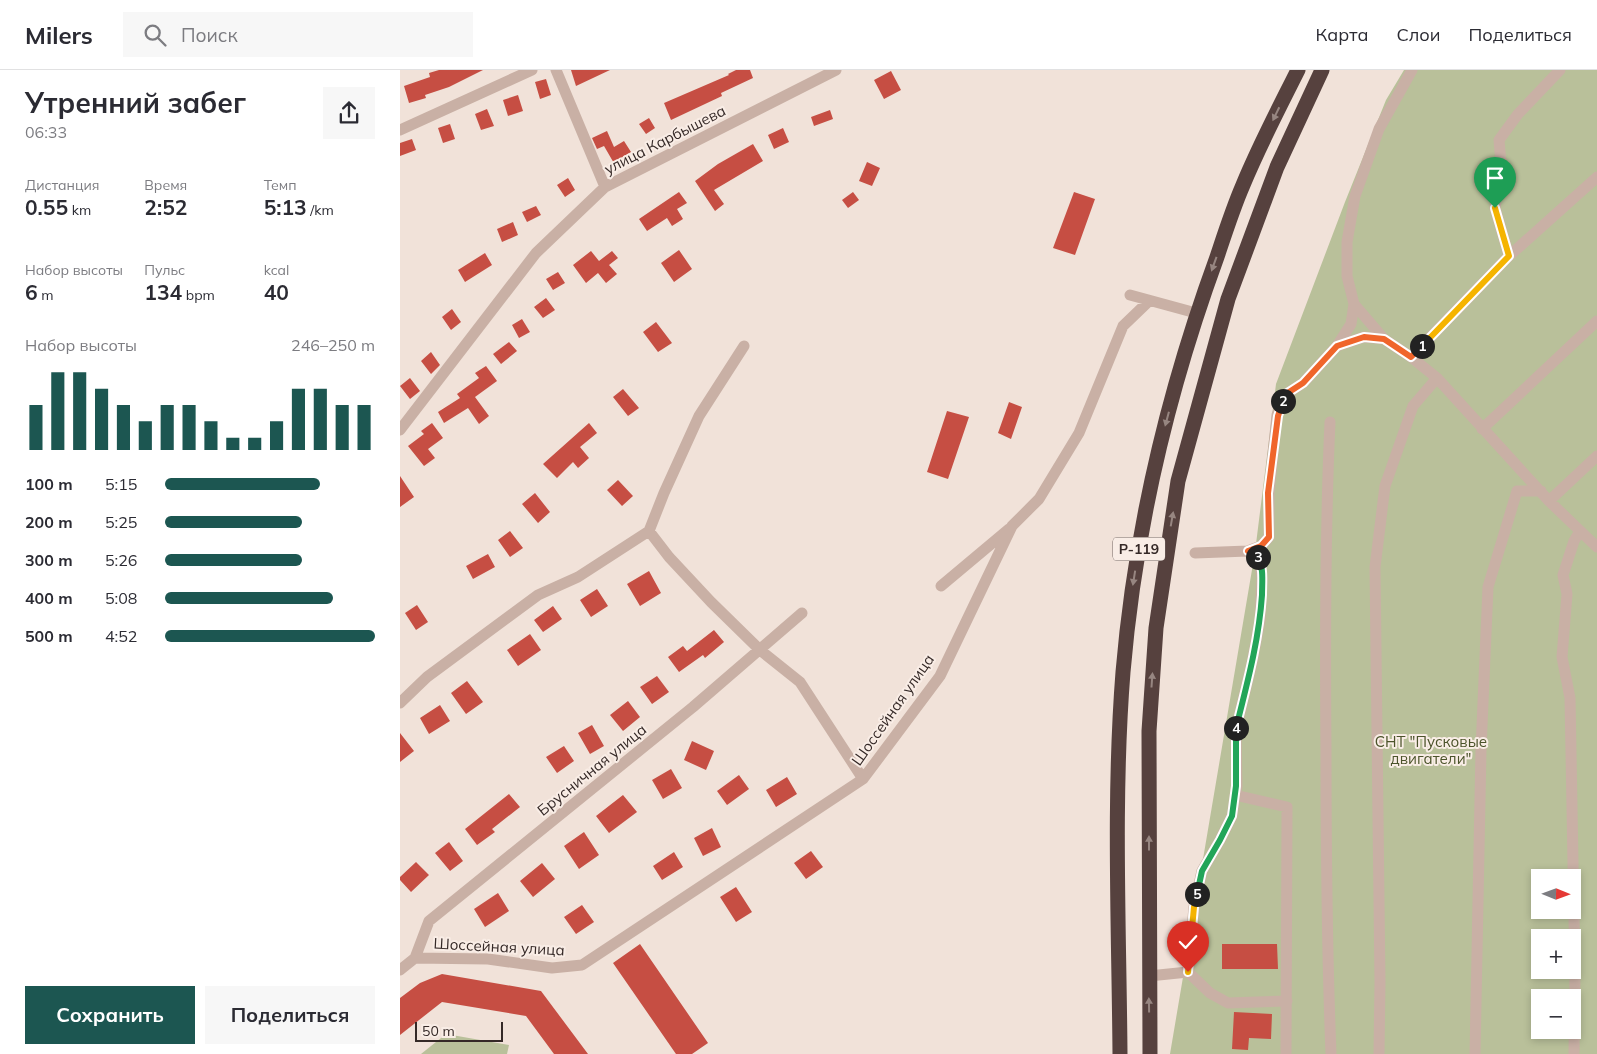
<!DOCTYPE html>
<html lang="ru">
<head>
<meta charset="utf-8">
<style>
  body { margin:0; font-family:Mulish,sans-serif; background:#f7f7f7; color:#2b2b33; height:100vh; display:flex; flex-direction:column; font-size:19px; white-space:nowrap }
  * { box-sizing:border-box; margin:0 }
  p { font-size:16px; color:#7c7c81 }
  .icon { flex:none; width:28px; height:28px; fill:none; stroke:currentColor; stroke-width:2; stroke-linecap:round; stroke-linejoin:round }
  .map { position:relative; flex:1; overflow:hidden }
  .drawer { display:flex; flex-direction:column; background:#fff; width:400px }
  .drawer>* { flex:none }
  .needle { width:32px; rotate:91deg }
  .buttons { position:absolute; left:1131px; top:799px; display:grid; gap:10px }
  .buttons a { display:grid; place-items:center; width:50px; height:50px; border-radius:0px; background:#fff; box-shadow:0 2px 8px #0003; font-size:25px }
  .scale { position:absolute; left:15px; bottom:12px; width:88px; box-sizing:border-box; padding-left:5px; border:2px solid #352927; border-top:0; font-size:14px; line-height:18px; white-space:nowrap; color:#352927; -webkit-text-stroke:4px #f9ede6; paint-order:stroke }
  .pin { position:absolute; display:grid; place-items:center; width:42px; height:42px; color:#fff; margin:-51px -21px; border-radius:50% 50% 50% 0; rotate:-45deg; box-shadow:0 0 5px #0007 }
  .pin .icon { rotate:45deg }
  .km { position:absolute; width:25px; height:25px; margin:-12px; border-radius:50%; background:#222; color:#fff; font-size:14px; line-height:25px; text-align:center }
  .round { display:grid; place-items:center; flex:none; width:52px; height:52px; border-radius:0px; background:#f7f7f7 }
  .overview { display:flex; align-items:center; justify-content:space-between; height:85px; padding:0 25px }
  h1 { font-size:28px; font-weight:700; line-height:38px }
  .stats { display:grid; grid-template-columns:repeat(3,1fr); gap:8px; height:85px; padding:5px 25px }
  .stats div { display:grid; align-content:center }
  .stats b { font-size:21px; font-weight:700 }
  .stats small { font-size:14px; font-weight:400 }
  .stats p { font-size:14px }
  .chart { height:140px; padding:10px 25px }
  .chart p { display:flex; justify-content:space-between }
  .chart svg { width:100%; height:90px; margin-top:5px; stroke:#1c5651; stroke-width:6 }
  .cta { display:flex; gap:10px; margin-top:auto; padding:10px 25px }
  .cta a { flex:1; height:58px; border-radius:0px; background:#1c5651; color:#fff; font-size:20px; font-weight:700; line-height:58px; text-align:center }
  .cta a+a { background:#f7f7f7; color:#2b2b33 }
  ul { padding:0 25px; list-style:none; font-size:16px }
  li { display:grid; grid-template-columns:80px 60px 1fr; align-items:center; height:38px }
  li i { height:12px; border-radius:6px; background:#1c5651 }
  header { display:flex; align-items:center; gap:30px; box-sizing:border-box; height:70px; padding:0 25px; background:#fff; border-bottom:1px solid #e1e1e2 }
  header strong { font-size:24px }
  nav { display:flex; gap:28px; margin-inline-start:auto; font-size:18px }
  .search { width:350px; height:45px; background:#f7f7f7; display:flex; align-items:center; gap:12px; box-sizing:border-box; padding:0 18px; border-radius:0px; color:#7c7c81; font-size:19px }
  main { display:flex; flex:1; min-height:0 }
  .map>svg:first-child { display:block }
</style>
</head>
<body>
<header>
<strong>Milers</strong>
<div class="search"><svg class="icon" aria-label="search" viewBox="0 0 24 24"><circle cx="10" cy="10" r="6"/><path d="M15 15l6 6"/></svg>Поиск</div>
<nav><a>Карта</a><a>Слои</a><a>Поделиться</a></nav>
</header>
<main>
<section class="drawer">
<div class="overview"><div><h1>Утренний забег</h1><p>06:33</p></div><a class="round"><svg class="icon" aria-label="share" viewBox="0 0 24 24"><path d="M12 15V3M7 8l5-5 5 5M5 13v7h14v-7"/></svg></a></div>
<div class="stats">
<div><p>Дистанция</p><b>0.55<small> km</small></b></div>
<div><p>Время</p><b>2:52</b></div>
<div><p>Темп</p><b>5:13<small> /km</small></b></div>
</div>
<div class="stats">
<div><p>Набор высоты</p><b>6<small> m</small></b></div>
<div><p>Пульс</p><b>134<small> bpm</small></b></div>
<div><p>kcal</p><b>40</b></div>
</div>
<div class="chart"><p><span>Набор высоты</span>246–250 m</p>
<svg viewBox="0 0 160 44" preserveAspectRatio="none"><path d="M5 44V22M15 44V6M25 44V6M35 44V14M45 44V22M55 44V30M65 44V22M75 44V22M85 44V30M95 44V38M105 44V38M115 44V30M125 44V14M135 44V14M145 44V22M155 44V22"/></svg>
</div>
<ul>
<li><b>100 m</b>5:15<i style="width:74%"></i></li>
<li><b>200 m</b>5:25<i style="width:65%"></i></li>
<li><b>300 m</b>5:26<i style="width:65%"></i></li>
<li><b>400 m</b>5:08<i style="width:80%"></i></li>
<li><b>500 m</b>4:52<i style="width:100%"></i></li>
</ul>
<div class="cta"><a>Сохранить</a><a>Поделиться</a></div>
</section>
<div class="map">
<svg width="1197" height="984" viewBox="0 0 1197 984">
  <rect width="100%" height="100%" fill="#f1e2d9"/>
  <path fill="#b9c09a" fill-rule="evenodd" d="M1004,0H1197V984H770L855,482L876,314L945,132L986,30ZM1140,808H1172V840H1140ZM1140,868H1172V900H1140ZM1140,928H1172V960H1140Z
    M46,964L109,975L107,984H21Z"/>
  <path fill="#c64e43" d="M39,0H83L49,17L25,25L26,28L9,33L4,16L30,7L29,3Z
    M171,0H210L176,16Z
    M336,0H350L353,8L321,23L322,26L271,50L264,33L329,5L328,4Z
    M491,1L501,20L484,29L474,10Z
    M146,9L151,25L140,29L135,12Z
    M118,25L123,41L108,46L103,30Z
    M87,39L94,56L81,60L75,44Z
    M430,40L433,49L414,56L411,47Z
    M249,48L255,58L246,64L239,54Z
    M50,54L55,69L43,73L38,58Z
    M383,58L389,72L374,79L368,65Z
    M207,61L214,77L224,71L231,82L219,89L221,92L215,95L204,76L197,79L192,68Z
    M12,69L16,80L0,86V73Z
    M353,74L363,91L314,120L324,134L315,141L295,111L318,94Z
    M467,92L480,98L472,116L459,111Z
    M168,108L175,120L165,127L157,115Z
    M279,122L287,133L277,139L283,149L272,156L267,148L247,161L239,149Z
    M453,122L459,130L448,138L442,130Z
    M674,122L695,129L675,185L653,178Z
    M136,136L141,145L127,152L122,142Z
    M113,152L118,165L102,172L97,159Z
    M279,180L292,199L274,212L261,193Z
    M191,181L199,191L212,181L218,188L209,195L217,204L206,213L198,203L186,213L173,195Z
    M85,183L92,195L65,212L58,200Z
    M158,202L165,213L153,220L146,209Z
    M146,228L155,240L143,248L134,237Z
    M52,239L61,252L51,260L42,247Z
    M122,249L130,262L119,268L112,255Z
    M256,252L272,273L258,282L243,262Z
    M109,272L117,281L101,294L93,284Z
    M31,282L40,295L31,304L21,291Z
    M86,296L97,311L75,327L89,346L79,354L68,338L44,353L38,342L60,328L57,324L79,308L75,303Z
    M10,308L20,321L10,329L0,316Z
    M223,319L239,338L228,346L213,327Z
    M609,332L622,337L611,369L598,363Z
    M547,341L569,347L548,409L527,402Z
    M32,353L43,368L28,379L35,388L24,396L8,376L24,364L21,361Z
    M189,353L197,363L180,377L189,388L178,398L173,392L157,408L143,394Z
    M0,406L14,427L0,437Z
    M218,410L233,426L222,436L207,420Z
    M135,423L150,442L138,453L122,434Z
    M110,461L123,478L110,487L98,470Z
    M88,484L95,497L73,509L66,496Z
    M249,501L261,523L240,536L227,514Z
    M197,519L208,536L191,547L180,530Z
    M17,535L28,552L16,560L5,543Z
    M153,536L162,549L143,562L134,550Z
    M314,560L324,572L305,588L303,585L279,602L268,587L283,576L287,581Z
    M130,564L141,580L118,596L107,580Z
    M257,606L269,622L252,634L240,617Z
    M67,611L83,632L66,644L51,623Z
    M228,631L240,647L223,661L210,645Z
    M40,635L50,651L29,664L20,648Z
    M192,655L204,676L190,684L178,663Z
    M0,663L14,681L0,692Z
    M292,671L314,681L306,700L284,690Z
    M164,676L174,691L157,703L146,687Z
    M271,699L282,718L263,729L252,710Z
    M339,705L349,719L327,735L317,721Z
    M387,707L397,724L376,737L366,720Z
    M109,724L120,737L92,759L95,762L77,775L65,759Z
    M223,725L237,742L209,763L196,746Z
    M312,758L321,777L303,786L294,768Z
    M184,762L199,785L179,799L164,776Z
    M49,772L63,791L50,801L35,783Z
    M411,781L423,797L406,809L394,793Z
    M274,782L283,797L262,810L253,796Z
    M16,792L29,805L11,822L0,810V807Z
    M142,793L155,809L133,827L120,811Z
    M336,817L352,842L336,852L320,827Z
    M98,823L109,841L85,857L74,839Z
    M182,835L194,852L176,864L164,847Z
    M240,874L308,973L292,984H276L213,893Z
    M822,874H877L878,899H822Z
    M42,904L141,921L188,984H154L126,946L42,932L0,965V928L20,913Z
    M834,942L872,944L871,969L849,968L848,980L832,979Z"/>
  <g fill="none" stroke-linecap="round" stroke-linejoin="round">
    <path stroke="#c9b0a5" stroke-width="11" d="M156,0L205,117
      M1012,0L979,59L955,126L947,172V206L954,234L984,269L1011,287L1109,186L1095,138L1101,93L1099,70L1118,44L1160,0
      M0,60L132,0
      M1109,186L1197,107
      M730,225L796,243
      M937,276L964,267L984,269
      M1011,287L1037,308L1149,431L1197,477
      M930,352C925,461 925,569 926,678C926,780 927,882 931,984
      M1082,359L1197,251
      M0,360L136,183L205,117L436,0
      M1149,431L1197,386
      M249,461L264,423L299,346L344,276
      M795,483L848,481L861,476L869,467V423L877,345L886,324L903,313L937,276L951,254L954,234
      M541,516L609,459
      M0,633L27,607L138,525L178,507L249,461L269,487L311,532L360,580L400,612L463,709
      M835,725L887,737L886,984
      M15,888L29,851L293,637L402,543
      M0,900L15,888L88,889L152,898L182,895L463,709L540,606L612,456L639,429L679,363L723,256L749,231
      M788,902L810,923L828,933L887,931
      M749,906L788,902L794,837L802,801L820,770L832,746L837,716L836,659L852,593L860,550L862,508L859,487L848,481
      M979,984L980,912L975,497L985,416L1013,336L1037,308
      M1075,984L1081,679L1088,517L1117,421H1141
      M1174,984L1175,902L1170,628L1162,587L1167,524L1163,505L1174,471L1180,461"/>
    <path stroke="#56413e" stroke-width="15" d="M720,984C719,857 713,729 723,602C735,460 768,321 817,187C825,163 833,138 843,115C859,76 879,38 898,0
      M750,984L749,661L756,558L778,411L828,229L877,97L922,0"/>
  </g>
  <defs><path id="oneway-solid" d="M-6-.8H1V-3.2L6.5 0L1 3.2V.8H-6Z" transform="scale(1.25)"/></defs>
  <g fill="#978681">
    <use href="#oneway-solid" transform="translate(876 44) rotate(116)"/>
    <use href="#oneway-solid" transform="translate(814 194) rotate(110)"/>
    <use href="#oneway-solid" transform="translate(767 349) rotate(105)"/>
    <use href="#oneway-solid" transform="translate(772 449) rotate(-80)"/>
    <use href="#oneway-solid" transform="translate(734 508) rotate(99)"/>
    <use href="#oneway-solid" transform="translate(752 610) rotate(-86)"/>
    <use href="#oneway-solid" transform="translate(749 773) rotate(-90)"/>
    <use href="#oneway-solid" transform="translate(749 935) rotate(-91)"/>
  </g>
  <g fill="none" stroke-linecap="round" stroke-linejoin="round">
    <defs>
      <path id="split-1" d="M1022,276L1109,186L1095,138"/>
      <path id="split-2" d="M883,331L886,324L903,313L937,276L964,267L984,269L1011,287L1022,276"/>
      <path id="split-3" d="M858,487L848,481L861,476L869,467L868,423L878,346L883,331"/>
      <path id="split-4" d="M836,658C847,614 859,570 862,525C862,512 864,498 858,487"/>
      <path id="split-5" d="M797,824L802,801L820,770L832,746L836,716V658"/>
      <path id="split-6" d="M788,902L794,837L797,824"/>
    </defs>
    <use href="#split-1" stroke="#fff" stroke-width="10"/>
    <use href="#split-2" stroke="#fff" stroke-width="10"/>
    <use href="#split-3" stroke="#fff" stroke-width="10"/>
    <use href="#split-4" stroke="#fff" stroke-width="10"/>
    <use href="#split-5" stroke="#fff" stroke-width="10"/>
    <use href="#split-6" stroke="#fff" stroke-width="10"/>
    <use href="#split-1" stroke="#f5b400" stroke-width="6"/>
    <use href="#split-2" stroke="#f0652b" stroke-width="6"/>
    <use href="#split-3" stroke="#f0652b" stroke-width="6"/>
    <use href="#split-4" stroke="#22a559" stroke-width="6"/>
    <use href="#split-5" stroke="#22a559" stroke-width="6"/>
    <use href="#split-6" stroke="#f5b400" stroke-width="6"/>
  </g>
  <g text-anchor="middle" stroke-width="4" stroke-linejoin="round" paint-order="stroke">
    <rect fill="#f9ede6" stroke="#706460" stroke-width="1" x="713" y="467.5" width="52" height="23" rx="4"/>
    <g font-size="14" font-weight="bold" fill="#352927">
      <text x="739" y="484">Р-119</text>
    </g>
    <g font-size="15" fill="#352927" stroke="#f9ede6">
      <text transform="translate(265 70) rotate(-27)" y="5">улица Карбышева</text>
      <text transform="translate(493 640) rotate(-55)" y="5">Шоссейная улица</text>
      <text transform="translate(192 700) rotate(-39)" y="5">Брусничная улица</text>
      <text transform="translate(99 877) rotate(3)" y="5">Шоссейная улица</text>
    </g>
    <g font-size="15" fill="#4b532a" stroke="#f9ede6">
      <text x="1031" y="677">СНТ "Пусковые<tspan x="1031" dy="17">двигатели"</tspan></text>
    </g>
  </g>
</svg>
<div class="buttons">
<a><svg class="needle" viewBox="-14 -14 28 28"><path d="M0-13l5 13h-10z" fill="#e53935"/><path d="M0 13l5-13h-10z" fill="#7c7c81"/></svg></a>
<a>+</a>
<a>−</a>
</div>
<div class="scale">50 m</div>
<div class="pin" style="left:1095px;top:138px;background:#1e9e55"><svg class="icon" aria-label="arrive" viewBox="0 0 24 24"><path d="M6 21V4h12l-3 4 3 4H6"/></svg></div>
<div class="pin" style="left:788px;top:902px;background:#d93025"><svg class="icon" aria-label="check" viewBox="0 0 24 24"><path d="M5 12l5 5 9-10"/></svg></div>
<b class="km" style="left:1022px;top:276px">1</b>
<b class="km" style="left:883px;top:331px">2</b>
<b class="km" style="left:858px;top:487px">3</b>
<b class="km" style="left:836px;top:658px">4</b>
<b class="km" style="left:797px;top:824px">5</b>
</div>
</main>
</body>
</html>
